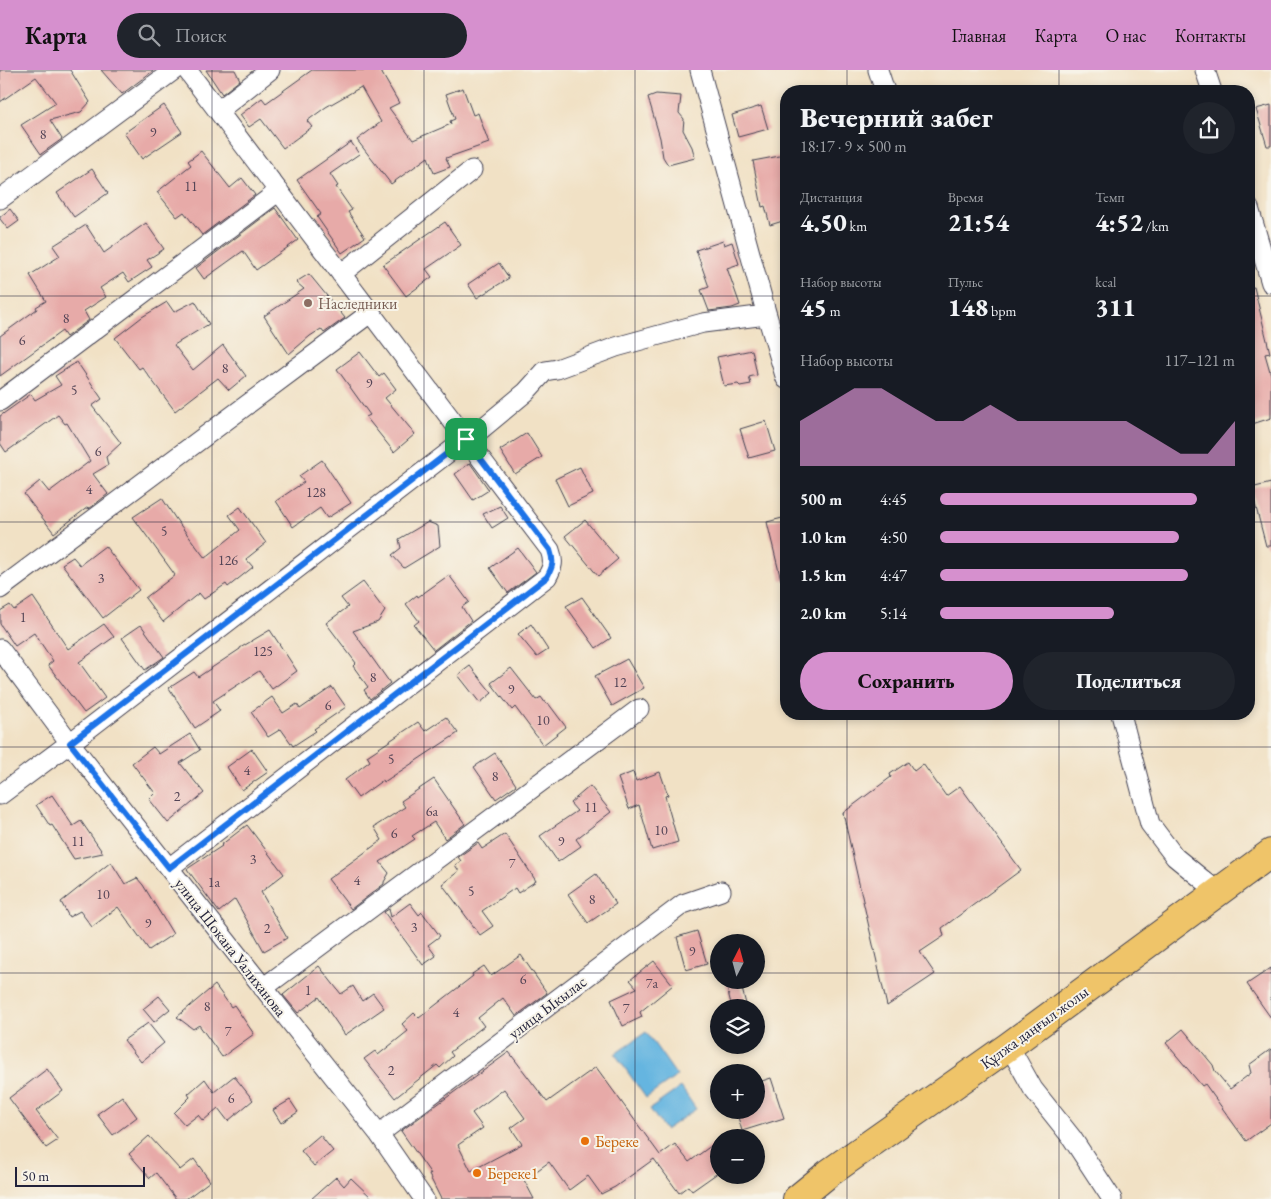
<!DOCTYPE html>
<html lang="ru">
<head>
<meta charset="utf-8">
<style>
  body { margin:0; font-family:"EB Garamond",serif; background:#20242c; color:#f1f3f6; height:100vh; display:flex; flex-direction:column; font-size:19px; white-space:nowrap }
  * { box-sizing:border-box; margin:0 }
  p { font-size:16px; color:#9ea1a6 }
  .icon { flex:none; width:28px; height:28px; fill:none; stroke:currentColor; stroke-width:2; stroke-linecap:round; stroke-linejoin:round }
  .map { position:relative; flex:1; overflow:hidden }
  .panel { position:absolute; left:780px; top:15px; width:475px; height:635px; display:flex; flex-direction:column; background:#171b24; border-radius:20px; box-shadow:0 2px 8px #0003 }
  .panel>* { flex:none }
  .needle { width:32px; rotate:6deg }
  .fabs { position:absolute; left:710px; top:864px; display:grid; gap:10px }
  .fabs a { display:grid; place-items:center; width:55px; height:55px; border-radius:50%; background:#171b24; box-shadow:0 2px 8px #0003; font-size:25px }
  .scale { position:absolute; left:15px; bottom:12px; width:130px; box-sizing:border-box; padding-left:5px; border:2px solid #22223b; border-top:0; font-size:14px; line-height:18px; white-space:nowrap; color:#22223b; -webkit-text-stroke:4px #f7f3e8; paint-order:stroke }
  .pin { position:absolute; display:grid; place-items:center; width:42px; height:42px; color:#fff; margin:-21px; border-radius:10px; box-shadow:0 2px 8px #0006 }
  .round { display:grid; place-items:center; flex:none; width:52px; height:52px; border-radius:26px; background:#20242c }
  .headline { display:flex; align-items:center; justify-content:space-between; height:85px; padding:0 20px }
  h1 { font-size:28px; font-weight:800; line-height:38px }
  .figures { display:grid; grid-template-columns:repeat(3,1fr); gap:8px; height:85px; padding:5px 20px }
  .figures div { display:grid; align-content:center }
  .figures b { font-size:25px; font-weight:800 }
  .figures small { font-size:14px; font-weight:400 }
  .figures p { font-size:14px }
  .chart { height:140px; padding:10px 20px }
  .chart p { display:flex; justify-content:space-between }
  .chart svg { width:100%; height:90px; margin-top:5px; fill:#d690ce; opacity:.7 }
  .primary-button { display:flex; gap:10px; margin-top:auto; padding:10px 20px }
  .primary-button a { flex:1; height:58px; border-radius:30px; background:#d690ce; color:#111; font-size:20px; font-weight:800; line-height:58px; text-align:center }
  .primary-button a+a { background:#20242c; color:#f1f3f6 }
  ul { padding:0 20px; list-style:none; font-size:16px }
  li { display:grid; grid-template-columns:80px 60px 1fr; align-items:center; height:38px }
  li i { height:12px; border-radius:6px; background:#d690ce }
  header { display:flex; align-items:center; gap:30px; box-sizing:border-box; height:70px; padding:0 25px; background:#d690ce; color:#111 }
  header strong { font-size:24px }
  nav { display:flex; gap:28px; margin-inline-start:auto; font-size:18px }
  .search { width:350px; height:45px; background:#20242c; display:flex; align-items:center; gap:12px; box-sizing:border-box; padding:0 18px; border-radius:28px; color:#9ea1a6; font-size:19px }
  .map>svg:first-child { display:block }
</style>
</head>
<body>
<header>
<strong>Карта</strong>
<div class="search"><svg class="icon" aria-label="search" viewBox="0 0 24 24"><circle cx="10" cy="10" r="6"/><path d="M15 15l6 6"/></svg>Поиск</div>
<nav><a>Главная</a><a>Карта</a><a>О нас</a><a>Контакты</a></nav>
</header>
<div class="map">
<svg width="1271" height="1129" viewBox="0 0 1271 1129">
  <rect width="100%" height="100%" fill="#f7f3e8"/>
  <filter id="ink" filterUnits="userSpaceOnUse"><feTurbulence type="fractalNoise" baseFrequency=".02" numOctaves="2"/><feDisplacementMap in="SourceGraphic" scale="10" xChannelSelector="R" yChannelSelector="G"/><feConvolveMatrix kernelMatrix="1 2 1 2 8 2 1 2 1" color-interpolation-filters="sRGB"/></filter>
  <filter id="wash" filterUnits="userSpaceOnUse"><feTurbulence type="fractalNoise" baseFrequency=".0096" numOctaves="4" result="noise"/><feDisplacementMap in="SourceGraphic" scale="20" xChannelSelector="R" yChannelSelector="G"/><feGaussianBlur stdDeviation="1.12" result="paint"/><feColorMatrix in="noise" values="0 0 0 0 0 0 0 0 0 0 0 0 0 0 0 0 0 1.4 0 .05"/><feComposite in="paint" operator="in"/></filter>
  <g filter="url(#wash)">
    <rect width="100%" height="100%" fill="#f1e1c5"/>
    <path fill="#65b5e0" stroke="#446c8e" d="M646,962L677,1006L646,1028L615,984Z
      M681,1017L696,1039L665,1060L650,1039Z"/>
    <g id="blocks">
      <path fill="#e7aaa8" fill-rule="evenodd" d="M0,0H70L90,32L81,42L50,50L62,69L41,84L21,55L56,33L36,7L0,32Z
        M101,0H154L122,24Z
        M206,0H235L240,10L222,24Z
        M312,0H380L399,33L389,38L413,70L451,54L450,51L455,49L446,24L463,18L473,45L478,43L489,73L446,88L450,97L434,103L428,87L391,114L357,70L381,52L361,17L326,37L307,51L312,57L283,78L261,49L249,57L240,45L262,28L266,33Z
        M656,24L681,26L679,43L684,49L683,60L692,77L695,88L668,95L663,87L660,68L648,27Z
        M164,35L182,62L142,89L124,63Z
        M1271,35V76H1267L1256,39Z
        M761,36L768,59L738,67L732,45Z
        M351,72L359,84L330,104L338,116L336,117L352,140L348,142L365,167L342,183L317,147L321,144L297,110Z
        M201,81L230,118L242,108L255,125L202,165L184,142L177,147L157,122L191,95L188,91Z
        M785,85L786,94V150L770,155L765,136L762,137L753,91Z
        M92,99L108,123L74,147L57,123Z
        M275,138L298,170L256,200L243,181L204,209L196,198Z
        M10,139L19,151L8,159L0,149V147Z
        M445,152L461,175L426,199L432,207L406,226L383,195Z
        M146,153L164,179L147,190L152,197L129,212L123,203L100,218L106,227L84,241L89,250L66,267L62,261L0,306V266L37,239L36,237L46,231L30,205L60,186L53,176L86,155L104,183Z
        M723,171L724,175L732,172L739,194L727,198L740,235L732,238L709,241L701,220L709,217L696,180Z
        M499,193L509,208L477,228L468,214Z
        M309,204L345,248L324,263L321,259L310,266L289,284L264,246L304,219L296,212Z
        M1254,217L1270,283L1265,284L1271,305V348L1249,355V218Z
        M195,231L209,254L174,275L193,300L223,275L246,306L229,320L218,308L175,341L142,297L139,299L115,268L142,247L167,232L174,242Z
        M752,280L757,305L749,307L751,314L740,316L738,314L724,316L717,287Z
        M360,282L379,307L384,303L396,319L385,328L415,364L394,382L366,347L370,345L337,299Z
        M77,292L102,329L92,336L121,373L106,387L108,395L93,404L108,424L89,439L88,437L54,463L24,424L40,411L49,422L90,391L67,353L65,354L58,345L6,382L0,373V346L31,324L35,330L61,315L55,306Z
        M766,351L775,381L749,388L740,359Z
        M527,363L542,387L515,404L500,380Z
        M322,390L351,433L327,448L320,438L293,457L276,431L304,412L299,406Z
        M470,393L489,420L473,430L455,404Z
        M580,397L593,424L568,436L555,409Z
        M1271,413V476H1266L1251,418Z
        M162,428L175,448L205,488L240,460L229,445L240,437L266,473L246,489L253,497L228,517L226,514L204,529L199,523L163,552L145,528L175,505L133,447Z
        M500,436L508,448L492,458L483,444Z
        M786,447V509L781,510L767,452Z
        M585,450L618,489L598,506L565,466Z
        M428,452L438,456L440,476L404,498L392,485L401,478L399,469Z
        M105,476L139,520L103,548L62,494L73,487L80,495Z
        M518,478L536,502L508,523L490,498Z
        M449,505L469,532L462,537L471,551L434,580L414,555L419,551L406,534L417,525L418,527Z
        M363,512L385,541L378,552L353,561L390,613L370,629L364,620L368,617L353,596L356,593L326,553L348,537L341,528Z
        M33,527L68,579L104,554L114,567L79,592L105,628L84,643L48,595L53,591L34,563L15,576L0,554V541L10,535L14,540Z
        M582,527L611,568L596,578L566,536Z
        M531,554L548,580L537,587L518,564Z
        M141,555L164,587L145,600L122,568Z
        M270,560L297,601L272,619L259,601L213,631L220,641L195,658L169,618L194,602L198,607L240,579V578Z
        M627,589L644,618L612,636L595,606Z
        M470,596L492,623L480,633L458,605Z
        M511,598L536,630L541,627L546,634L548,633L566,657L543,675L515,637L512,640L491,613Z
        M332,617L346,637L314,659L316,661L293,676L281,659L268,667L251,642L272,627L283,643L297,634L300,639Z
        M446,647L458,663L384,712L383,710L358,728L345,710L370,691L367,686L418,652L425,661Z
        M190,664L200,680L180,693L204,723L168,753L149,729L155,723L132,693L153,677L159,684Z
        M252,679L268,702L242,720L227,697Z
        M495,683L516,715L496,729L474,697Z
        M908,692L914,701L923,694L946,726L960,716L1021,800L942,858L944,866L920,882L935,904L887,936L843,743L891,707L890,704Z
        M633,702L636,711L660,702L668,725L665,726L678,772L652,780L639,735L629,739L618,708Z
        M434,709L465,754L445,769L434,752L412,766L415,769L380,792L389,803L384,812V814L351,839L328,809L382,770L374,757L405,737L401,731Z
        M590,716L611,742L576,769L581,776L558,792L540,766L577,741L570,733Z
        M52,725L73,756L81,751L103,783L74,789L52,755L50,756L36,735Z
        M247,755L284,804L261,822L287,868L264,881L235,829L219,842L187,799L222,776L221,775Z
        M505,764L536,811L518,823L515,818L482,841L493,856L480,865L442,814L459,801L455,795L461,791L458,787L478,773L482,779Z
        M111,792L125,814L137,808L143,815L173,864L149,880L118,837L92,857L80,841L69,847L61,832Z
        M596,804L616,834L588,853L568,824Z
        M410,833L419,845L422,842L440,866L428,875L436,886L423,895L384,842L389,839L391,847Z
        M697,861L707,894L686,900L677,867Z
        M521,885L547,923L516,946L503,928L478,948L484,956L450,982L453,986L440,998L437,995L395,1028L364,989L375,981L378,985L408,961L402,954L414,943L419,948L473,906L472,904L484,896L491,906Z
        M654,891L673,915L640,942L642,947L623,956L611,930L637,918L630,910Z
        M319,896L341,924L353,916L362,931L373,923L384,938L345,965L319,927L298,943L283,925Z
        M1271,898V948L1247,914Z
        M740,911L747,938H732L726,914Z
        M215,915L231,937L234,935L254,964L222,987L199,955L193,959L177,947Z
        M159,926L170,939L154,952L143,939Z
        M148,953L164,973L141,992L124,970Z
        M1183,959L1213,995L1215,1001L1230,1019L1251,1003L1249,995L1271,979V1053L1246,1071L1205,1014L1202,1016L1166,973Z
        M509,982L547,1032L596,997L660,1085L675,1074L689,1092L719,1070V1102L692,1121L688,1116L679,1123L654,1089L615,1117L601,1124L588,1106L569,1120L549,1092L524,1110L534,1129H441L429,1105L431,1104L401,1061ZM504,1019L525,1048L511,1058L522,1074L471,1101L458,1075L483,1058L472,1043Z
        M47,999L63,1021L36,1041L58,1070L46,1078L9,1028Z
        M234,1006L253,1030L228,1051L218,1038L203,1051L198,1045L185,1055L174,1043L190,1027L188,1024L205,1009L214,1022Z
        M771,1008L784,1048L742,1061L736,1040H756V1013Z
        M122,1026L137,1047L113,1065L97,1044Z
        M290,1030L298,1042L281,1053L273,1040Z
        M320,1065L333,1081L314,1096L301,1081Z
        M149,1066L180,1100L194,1089L210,1111L186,1129H176L156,1103L150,1108L129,1084Z
        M336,1107L344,1116L351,1108L373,1129H311Z"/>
    </g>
  </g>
  <g filter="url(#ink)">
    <use href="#blocks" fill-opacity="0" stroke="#413f50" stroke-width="1"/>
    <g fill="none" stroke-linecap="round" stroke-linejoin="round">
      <defs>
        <path id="minor" d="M700,0L766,242L786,309
          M878,0L885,21
          M1205,0L1212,21
          M218,41L270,0
          M0,129L174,0
          M1249,138L1271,213
          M341,204L472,100
          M0,331L279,121
          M467,371L526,322L545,301L557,299L616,277L703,253L766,245
          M0,519L370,243
          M0,579L70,673L379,1064L424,1129
          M1121,644L1150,754L1175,787L1218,822
          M0,725L70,673L466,369
          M169,798L547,507C553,497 554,491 550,480L187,0
          M263,918L639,639
          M1009,976L1033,1019L1072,1068L1112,1129
          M379,1064L683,834L721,821"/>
        <path id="primary" d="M797,1129L829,1103L1009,976L1271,783"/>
      </defs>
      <use href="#minor" stroke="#413f50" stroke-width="21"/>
      <use href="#primary" stroke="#413f50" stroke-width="30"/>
      <use href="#minor" stroke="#fff" stroke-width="19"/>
      <use href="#primary" stroke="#efc469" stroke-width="28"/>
    </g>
  </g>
  <g fill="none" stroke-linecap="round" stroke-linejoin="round" filter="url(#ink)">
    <defs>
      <path id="route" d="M466,369L550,480C554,492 553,496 547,507L169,798L70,673Z"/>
    </defs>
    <use href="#route" stroke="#fff" stroke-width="10"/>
    <use href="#route" stroke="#1a73e8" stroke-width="6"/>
  </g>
  <path fill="none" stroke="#22223b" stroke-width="1" stroke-opacity="0.55" d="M212,0V1129M424,0V1129M635,0V1129M847,0V21M1059,0V21M0,226H786M1249,226H1271M0,452H786M1249,452H1271M847,644V1129M1059,644V1129M0,677H1271M0,903H719M756,903H1271"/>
  <circle fill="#8d6e63" stroke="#f7f3e8" stroke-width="2" cx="308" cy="233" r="5"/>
  <g fill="#e8710a" stroke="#f7f3e8" stroke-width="2">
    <circle cx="585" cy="1071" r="5"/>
    <circle cx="477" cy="1103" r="5"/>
  </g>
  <g text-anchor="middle" stroke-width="4" stroke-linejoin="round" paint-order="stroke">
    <g font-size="14" fill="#534456">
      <text x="153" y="67">9</text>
      <text x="43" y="69">8</text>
      <text x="191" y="121">11</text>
      <text x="66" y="253">8</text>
      <text x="22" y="275">6</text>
      <text x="225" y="303">8</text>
      <text x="369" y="318">9</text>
      <text x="74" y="325">5</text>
      <text x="98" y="386">6</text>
      <text x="89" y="424">4</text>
      <text x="316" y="427">128</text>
      <text x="164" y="466">5</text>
      <text x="228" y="495">126</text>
      <text x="101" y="513">3</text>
      <text x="23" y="552">1</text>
      <text x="263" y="586">125</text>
      <text x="373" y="612">8</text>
      <text x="620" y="617">12</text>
      <text x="511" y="624">9</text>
      <text x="328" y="640">6</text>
      <text x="543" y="655">10</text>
      <text x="391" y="694">5</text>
      <text x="247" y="705">4</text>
      <text x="495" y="711">8</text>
      <text x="177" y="731">2</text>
      <text x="591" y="742">11</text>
      <text x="432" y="746">6а</text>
      <text x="661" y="765">10</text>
      <text x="394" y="768">6</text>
      <text x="78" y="776">11</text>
      <text x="561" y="776">9</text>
      <text x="253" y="794">3</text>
      <text x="512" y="798">7</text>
      <text x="357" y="815">4</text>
      <text x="214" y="817">1а</text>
      <text x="471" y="826">5</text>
      <text x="103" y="829">10</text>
      <text x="592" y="834">8</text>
      <text x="148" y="858">9</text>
      <text x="414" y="862">3</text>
      <text x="267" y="863">2</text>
      <text x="692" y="886">9</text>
      <text x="523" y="914">6</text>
      <text x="652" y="918">7а</text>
      <text x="308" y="925">1</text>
      <text x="207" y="941">8</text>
      <text x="626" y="943">7</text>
      <text x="456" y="947">4</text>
      <text x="228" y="966">7</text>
      <text x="391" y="1005">2</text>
      <text x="231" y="1033">6</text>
    </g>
    <g font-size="16" fill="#785e54" stroke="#f7f3e8" text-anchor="start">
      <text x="318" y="239">Наследники</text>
    </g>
    <g font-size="16" fill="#22223b" stroke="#f7f3e8">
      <text transform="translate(231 877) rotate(52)" y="6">улица Шокана Уалиханова</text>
      <text transform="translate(547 937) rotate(-37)" y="6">улица Ыкылас</text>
      <text transform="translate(1034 957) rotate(-36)" y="6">Құлжа даңғыл жолы</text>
    </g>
    <g font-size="16" fill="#c56008" stroke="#f7f3e8" text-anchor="start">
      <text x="595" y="1077">Береке</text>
      <text x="487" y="1109">Береке1</text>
    </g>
  </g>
</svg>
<div class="fabs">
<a><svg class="needle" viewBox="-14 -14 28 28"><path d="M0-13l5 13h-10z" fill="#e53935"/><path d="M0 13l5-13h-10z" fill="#9ea1a6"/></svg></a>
<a><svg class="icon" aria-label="layers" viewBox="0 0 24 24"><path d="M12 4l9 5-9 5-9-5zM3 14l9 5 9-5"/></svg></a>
<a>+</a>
<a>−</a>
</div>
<div class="scale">50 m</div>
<div class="pin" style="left:466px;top:369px;background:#1e9e55"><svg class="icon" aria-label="arrive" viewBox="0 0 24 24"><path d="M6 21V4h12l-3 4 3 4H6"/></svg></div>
<section class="panel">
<div class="headline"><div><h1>Вечерний забег</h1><p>18:17 · 9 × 500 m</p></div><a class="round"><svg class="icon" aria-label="share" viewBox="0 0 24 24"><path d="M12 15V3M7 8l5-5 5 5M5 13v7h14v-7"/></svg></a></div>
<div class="figures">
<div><p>Дистанция</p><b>4.50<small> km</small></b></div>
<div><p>Время</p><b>21:54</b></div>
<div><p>Темп</p><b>4:52<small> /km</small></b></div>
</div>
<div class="figures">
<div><p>Набор высоты</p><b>45<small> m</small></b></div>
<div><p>Пульс</p><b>148<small> bpm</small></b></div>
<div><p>kcal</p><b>311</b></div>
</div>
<div class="chart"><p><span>Набор высоты</span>117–121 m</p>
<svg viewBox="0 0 160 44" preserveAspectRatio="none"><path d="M0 44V22L10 14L20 6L30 6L40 14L50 22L60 22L70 14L80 22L90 22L100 22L110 22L120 22L130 30L140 38L150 38L160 22V44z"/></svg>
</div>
<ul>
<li><b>500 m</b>4:45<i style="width:87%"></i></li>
<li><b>1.0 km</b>4:50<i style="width:81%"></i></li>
<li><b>1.5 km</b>4:47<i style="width:84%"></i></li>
<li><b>2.0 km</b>5:14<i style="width:59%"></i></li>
</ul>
<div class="primary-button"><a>Сохранить</a><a>Поделиться</a></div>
</section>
</div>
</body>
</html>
